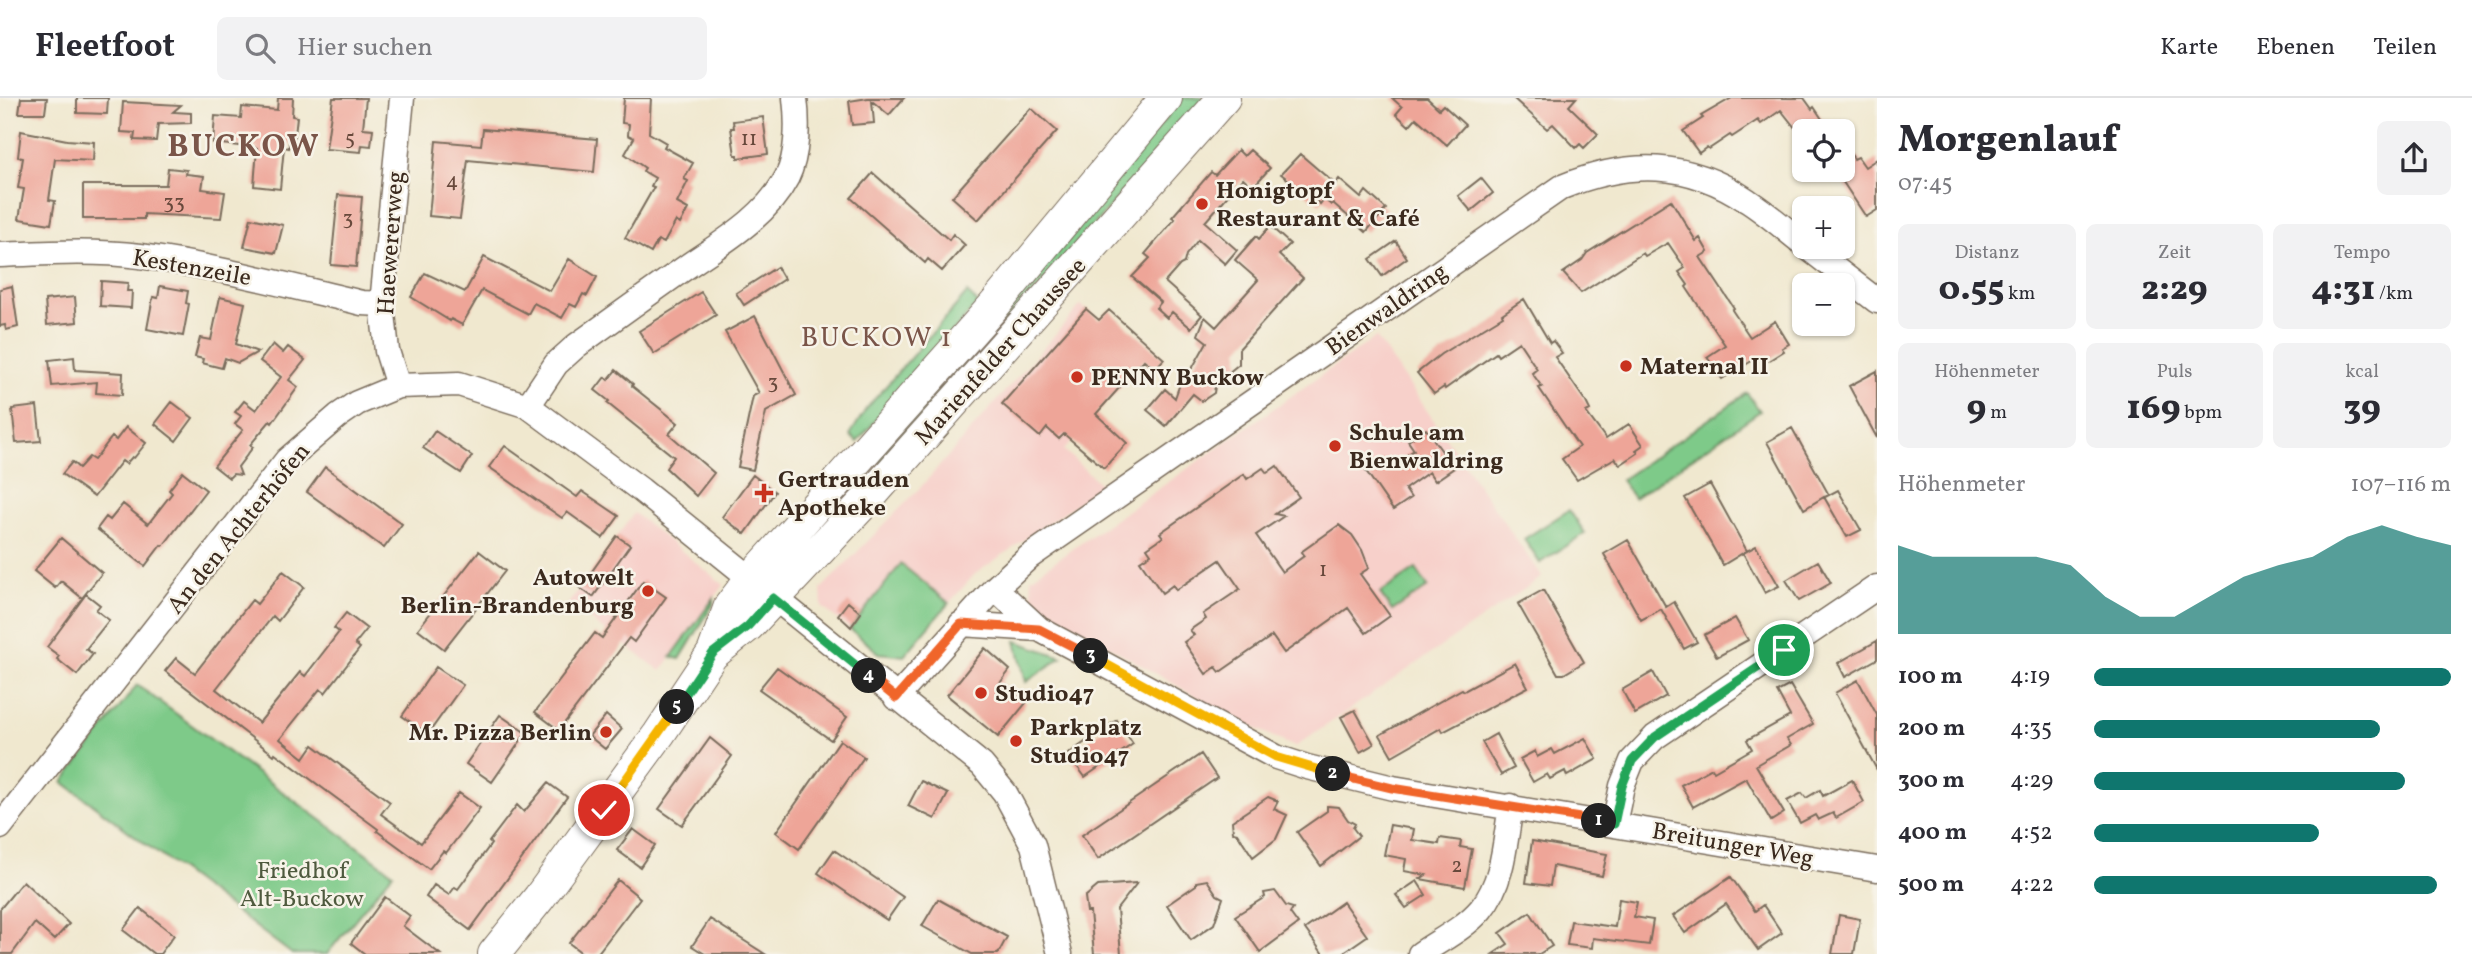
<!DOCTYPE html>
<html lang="de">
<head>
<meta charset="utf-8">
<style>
  body { margin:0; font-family:Vollkorn,serif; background:#f2f2f3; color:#2b2b33; height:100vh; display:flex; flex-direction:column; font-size:26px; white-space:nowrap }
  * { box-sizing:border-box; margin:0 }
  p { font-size:23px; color:#7c7c81 }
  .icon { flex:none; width:38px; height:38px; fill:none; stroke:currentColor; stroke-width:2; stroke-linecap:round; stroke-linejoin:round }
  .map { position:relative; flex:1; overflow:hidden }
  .details { display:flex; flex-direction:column; background:#fff; width:595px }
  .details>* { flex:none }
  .controls { position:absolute; left:1792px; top:21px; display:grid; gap:14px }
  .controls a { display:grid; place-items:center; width:63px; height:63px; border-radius:10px; background:#fff; box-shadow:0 2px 5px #0004; font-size:35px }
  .pin { position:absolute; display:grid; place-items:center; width:60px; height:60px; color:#fff; margin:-30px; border:4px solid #fff; border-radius:50%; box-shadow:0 2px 7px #0007 }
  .km { position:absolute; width:35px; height:35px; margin:-18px; border-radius:50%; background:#222; color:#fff; font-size:19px; line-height:35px; text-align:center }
  .round { display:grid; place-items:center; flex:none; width:74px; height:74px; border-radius:10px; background:#f2f2f3 }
  .summary { display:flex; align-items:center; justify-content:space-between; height:119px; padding:0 21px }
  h1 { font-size:38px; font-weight:800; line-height:52px }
  .figures { display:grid; grid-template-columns:repeat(3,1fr); gap:10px; height:119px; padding:7px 21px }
  .figures div { display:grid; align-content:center; border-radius:10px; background:#f2f2f3; text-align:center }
  .figures b { font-size:35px; font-weight:800 }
  .figures small { font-size:19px; font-weight:400 }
  .figures p { font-size:19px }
  .chart { height:196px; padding:14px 21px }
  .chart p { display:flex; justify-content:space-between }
  .chart svg { width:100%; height:126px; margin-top:7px; fill:#0f766e; opacity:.7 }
  ul { padding:0 21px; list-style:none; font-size:23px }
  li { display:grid; grid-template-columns:112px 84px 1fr; align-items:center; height:52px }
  li i { height:18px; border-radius:9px; background:#0f766e }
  header { display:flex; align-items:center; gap:42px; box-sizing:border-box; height:98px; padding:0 35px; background:#fff; border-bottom:2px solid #e1e1e2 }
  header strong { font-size:33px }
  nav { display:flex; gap:38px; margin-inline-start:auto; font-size:24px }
  .search { width:490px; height:63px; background:#f2f2f3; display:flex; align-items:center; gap:18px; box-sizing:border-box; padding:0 24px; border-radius:10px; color:#7c7c81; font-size:26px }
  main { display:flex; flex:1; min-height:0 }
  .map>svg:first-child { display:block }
</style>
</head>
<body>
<header>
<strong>Fleetfoot</strong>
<div class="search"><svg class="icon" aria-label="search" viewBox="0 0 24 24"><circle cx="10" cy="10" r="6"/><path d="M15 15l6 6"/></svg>Hier suchen</div>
<nav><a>Karte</a><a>Ebenen</a><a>Teilen</a></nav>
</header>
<main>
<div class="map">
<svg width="1877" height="856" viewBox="0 0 1877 856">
  <rect width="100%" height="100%" fill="#f7f3e8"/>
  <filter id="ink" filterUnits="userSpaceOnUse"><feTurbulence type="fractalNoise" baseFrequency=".0143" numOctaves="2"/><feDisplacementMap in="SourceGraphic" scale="14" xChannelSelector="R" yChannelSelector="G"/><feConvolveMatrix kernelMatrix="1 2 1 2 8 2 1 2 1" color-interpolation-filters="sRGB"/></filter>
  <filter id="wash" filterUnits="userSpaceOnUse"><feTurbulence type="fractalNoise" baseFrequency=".00686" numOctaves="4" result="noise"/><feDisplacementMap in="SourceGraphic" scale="28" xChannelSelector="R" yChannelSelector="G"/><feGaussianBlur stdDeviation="1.57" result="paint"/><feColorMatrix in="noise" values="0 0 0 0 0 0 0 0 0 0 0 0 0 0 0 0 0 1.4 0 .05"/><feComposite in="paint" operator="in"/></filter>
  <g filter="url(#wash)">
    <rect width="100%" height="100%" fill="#f0e8cf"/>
    <path fill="#f7d0ca" d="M1081,207L1144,262L1064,352L1102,388L975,476L949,505L901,466L850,531L822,509L821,491L920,390Z
      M1376,239L1542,479L1295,649L1229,618L1033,504L1031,480Z
      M634,415L724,487L661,573L568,506Z"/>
    <path fill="#7eca89" stroke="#5c7a54" stroke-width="2" d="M1182,0H1206L882,366L877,361L1069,140Z
      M967,195L978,205L857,344L850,337L866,311Z
      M1747,295L1760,313L1634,400L1621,382Z
      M1569,412L1585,435L1540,465L1524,441Z
      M901,466L949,505L904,558L879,555L850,531Z
      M1416,471L1428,489L1392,513L1380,495Z
      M714,500V505L680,561L671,559Z
      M1016,543L1062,559L1026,584Z
      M137,587L393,775L327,856H292L63,684Z"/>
    <g id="blocks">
      <path fill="#eea598" d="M21,0H47L45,15H19Z
        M77,0H108L107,16L77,15Z
        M278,0H293L292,18L297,19L294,46L289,45V50L284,49L280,91L254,88L257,50L213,45L215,18L241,20L242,9L277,12Z
        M333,0H366L363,30L373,31L371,48L362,47L361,54L326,51Z
        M624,0H651L649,35L666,45L664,49L693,65L684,81L688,83L677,105L688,111L680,126L676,123L664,145L658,142L651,155L625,140L654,89L651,88L655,80L643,73L645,70L625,56L634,40L628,37L629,26L622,25Z
        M868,0H904L889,17L872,3L874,25L852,27L849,3Z
        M1392,0H1427L1439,11L1443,7L1465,27L1447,47L1416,20L1409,28L1396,16L1402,9Z
        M1513,0H1576L1569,8L1598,36L1584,50L1580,46L1576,50L1553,26L1547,31Z
        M1732,0H1804L1812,11L1814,9L1830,33H1804L1800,36L1781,12L1761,26L1758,22L1732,39L1730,37L1709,51L1707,49L1699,55L1683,33L1703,20L1701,18Z
        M123,4L181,7L173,14L191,15V25L158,26L156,43L134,42L135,35L121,34Z
        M1031,10L1057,33L978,122L952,99Z
        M763,19L768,56L738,60V57H735L731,30H734L733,23Z
        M483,31L597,41L594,74L468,62L460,121L429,118L436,43L481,47Z
        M21,33L67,42L94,44L93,63L55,61L49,102L55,103L51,126L19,121L24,91L18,90L23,60L18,59Z
        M1843,45L1854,61L1858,59L1865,69L1877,61V112L1866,119L1835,72H1843Z
        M1238,52L1244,58L1250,52L1270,70L1253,89L1243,80L1205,124L1237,152L1225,166L1198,142L1186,157L1184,165L1180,167L1165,184L1202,217L1191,230L1172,214L1167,220L1156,210L1161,204L1132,179L1150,160L1145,156L1175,121L1172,119L1211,74L1215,77Z
        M1300,56L1335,86L1339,81L1361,100L1366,93L1386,111L1366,134L1333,105L1331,107L1324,101L1320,106L1281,76Z
        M168,70L187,72L186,76L204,78L202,91L225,94L221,120L144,116V121H83V87H166Z
        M873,75L949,142L953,136L965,147L942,173L928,161L925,165L851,100Z
        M1481,80L1493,95L1471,113L1458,98Z
        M338,97L362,99L356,169L331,167Z
        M1671,102L1696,143L1700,140L1708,154L1700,159L1734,210L1732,212L1750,239L1775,223L1789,246L1782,250L1784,253L1765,265L1760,258L1722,281L1707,259L1725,247L1686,189L1688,187L1679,174L1685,170L1668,145L1645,158L1643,155L1581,195L1563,175L1582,162L1587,155Z
        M251,120L283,127L276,155L244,149Z
        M1270,128L1290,146L1279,157L1303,180L1239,251V266L1228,275L1226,281L1215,288L1214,295L1202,303L1193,296L1166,328L1147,312L1165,291L1175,300L1182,280L1193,269L1207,244L1198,237L1205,219L1216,229L1258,182L1235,162L1256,138L1259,141Z
        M1396,143L1407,160L1382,178L1370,161Z
        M484,159L550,193L569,161L597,179L587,198L583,196L576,209L570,206L562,220L534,205L528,216L482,192L462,227L451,221L450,223L411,199L425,175L465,194Z
        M777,169L784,181L744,207L736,195Z
        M101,183L128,185L127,193H132L131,210L100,208Z
        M12,188L18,229L6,232L5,227L0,228V191Z
        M160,188L188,193L186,205L189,206L183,238L147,231L153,199L158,200Z
        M701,194L716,217L654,256L639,233Z
        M75,199L77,224L47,227L45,202Z
        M220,199L245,205L236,246L258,254L238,265L225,260L222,270L202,265L203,261L195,259L200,240L211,242Z
        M1524,201L1550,245L1553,243L1562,255L1555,259L1586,304L1590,312L1586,314L1606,341L1629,326L1643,347L1636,352L1638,355L1620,367L1615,360L1577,382L1562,361L1579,349L1539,290L1542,289L1532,275L1537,271L1519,244L1498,258L1496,255L1445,291L1444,289L1434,296L1417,275L1441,256L1503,218L1502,216Z
        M1086,211L1099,222L1109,212L1164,261L1155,271L1144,262L1096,316L1127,345L1104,370L1064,336L1059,341L1047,330L1040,339L1002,306Z
        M755,218L796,297L766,314L753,372L738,369L753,298L759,295L725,234Z
        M273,246L283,255L288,249L305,262L289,282L298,289L272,325L270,323L250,347L253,349L238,369L241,377L233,376L229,380L214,368L243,332L235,326L241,318L235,314L244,303L256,312L281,279L260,263Z
        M74,259L75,272L123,275L122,297L96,295L97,284L52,288L49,262Z
        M616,272L633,286L632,288L678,325L669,336L714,375L696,398L666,370L674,359L607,305L609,303L595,292L605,279L608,282Z
        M1877,273V340L1849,288Z
        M172,304L193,320L176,343L155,326Z
        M37,308L41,343L16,345L12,311Z
        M126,329L146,345L134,360L132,359L126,366L122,363L94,399L62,376L72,364L79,370L89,359L94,362L112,339L116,342Z
        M1792,330L1829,397L1825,399L1838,392L1861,432L1847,439L1824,399L1804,411L1767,344Z
        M1426,331L1454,370L1435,383L1429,374L1405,391L1411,400L1393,412L1366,373L1383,361L1390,369L1414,352L1408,343Z
        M435,333L472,358L461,375L423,350Z
        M505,348L577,399L582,393L619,418L603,440L567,414L562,420L489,369Z
        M1277,368L1299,399L1275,416L1284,418L1256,437L1282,474L1304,458L1301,454L1339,427L1352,437L1362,452L1369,470L1360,476L1390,518L1366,535L1348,510L1284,555L1272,538L1220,574L1216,569L1206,576L1184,544L1194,537L1190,532L1206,521L1203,516L1240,491L1220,462L1176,492L1173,487L1162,495L1140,463L1151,456L1147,450L1163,439L1160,435L1217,395L1244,376L1247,381L1263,370L1267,375Z
        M325,369L402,426L384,450L307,394Z
        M183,374L206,392L163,448L161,447L145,468L97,431L106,419L110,422L123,406L148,426L172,395L169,392Z
        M753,377L775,394L745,436L722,419Z
        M1710,386L1747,453L1743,455L1756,448L1779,488L1765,495L1743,455L1723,467L1685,400Z
        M617,438L630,447L593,499L580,490Z
        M61,440L102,475L82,500L61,483L55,490L34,473Z
        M1628,442L1666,509L1674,504L1697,544L1684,551L1661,511L1641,522L1604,456Z
        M479,453L505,473L444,551L418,531Z
        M1818,463L1831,485L1799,503L1786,482Z
        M283,473L304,489L278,523L273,518L216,591L259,625L300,574L305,578L339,534L334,530L346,515L367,531L355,546L360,550L325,595L320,591L280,641L304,660L313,647L390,704L381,716L421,745L459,695L480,710L446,755L443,753L429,771L377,733L378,731L275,655L274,657L165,573L176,560L195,575L252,502L257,506Z
        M643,483L666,499L634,544L629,540L559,632L535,614L595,535L602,540Z
        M1543,492L1584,564L1564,576H1558L1518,506Z
        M86,496L100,507L96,512L109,522L86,551L93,556L77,577L57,561L59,558L47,549Z
        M848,504L861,515L851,529L838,517Z
        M1735,520L1748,542L1717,559L1704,537Z
        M1877,543V561L1845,579L1838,565Z
        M985,550L1010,572L1000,585L1026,605L998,639L947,597Z
        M1515,565L1528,589L1443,634L1441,630L1392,658L1380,637L1462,591L1464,593Z
        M436,569L463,587L428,636L402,618Z
        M777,569L847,619L831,642L759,591Z
        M1653,574L1666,598L1635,616L1622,592Z
        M1858,582L1877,617V672L1835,595Z
        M1790,587L1813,626L1787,641L1791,647L1756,667L1784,715L1771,723L1746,680L1693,709L1681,687L1712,670L1714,673L1752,651L1747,642L1790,618L1777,594Z
        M1355,612L1374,646L1360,654L1341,619Z
        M500,617L526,635L492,684L466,666Z
        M606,617L622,631L605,651L589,638Z
        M1117,622L1133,646L1085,679L1068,656Z
        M1496,636L1514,670L1501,677L1482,644Z
        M710,640L732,658L682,727L659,711Z
        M1585,640L1597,661L1567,678L1565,673L1550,681L1547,676L1533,684L1520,661L1535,653L1537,659L1552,651L1555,656Z
        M840,642L864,659L799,751L776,734Z
        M1201,656L1217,680L1098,761L1082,737Z
        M1852,682L1864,704L1836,720L1833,715L1818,722L1815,717L1800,725L1787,703L1802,695L1806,700L1820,692L1823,698Z
        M921,683L948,696L935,721L908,708Z
        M548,685L567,699L470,832L426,799L434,787L449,797L455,789L458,791L491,746L489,744L517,707L524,714Z
        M1268,699L1278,703L1274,711L1287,717L1276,741L1253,759L1237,735L1233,734L1232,723Z
        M1327,708L1339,709L1348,722L1355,726L1353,730L1359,738L1321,768L1297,734L1327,713Z
        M1390,727L1414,731L1412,742L1439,746L1440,740L1461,743L1460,749L1472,751L1465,789L1420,781L1426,777L1404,773L1406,761L1384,757Z
        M633,731L655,747L640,769L617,752Z
        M1532,743L1607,756L1602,778L1553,768L1550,788L1526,785Z
        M834,752L903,799L887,822L818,775Z
        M1731,779L1755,813L1763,807L1782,835L1758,852L1726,806L1685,835L1673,818Z
        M618,782L640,800L597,856H583L569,845Z
        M1207,782L1217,797L1223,800L1214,826L1191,842L1167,807L1196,787V784Z
        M23,783L69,826L54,842L35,825L12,856H0V811Z
        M1417,783L1426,797L1406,810L1396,797Z
        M1137,785L1117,811L1121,856H1094L1090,814H1087L1085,799L1098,788Z
        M1275,793L1286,808L1293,810L1290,815L1298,826L1260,854L1235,818L1265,799L1264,795Z
        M385,799L410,818L403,828L440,856H365L351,845Z
        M938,801L1007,839L998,856H972L922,828Z
        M1619,801L1637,804L1634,819L1653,822L1649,847L1593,840L1592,850L1567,847L1571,823L1615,829Z
        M1343,804L1367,838L1341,856H1323L1305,831Z
        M140,810L174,837L160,856H154L123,832Z
        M1530,814L1552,848L1539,856H1493L1508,846L1500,835Z
        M1839,817L1860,821L1854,856H1832Z
        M710,821L765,856H705L692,848Z"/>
    </g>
  </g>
  <g filter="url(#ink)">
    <use href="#blocks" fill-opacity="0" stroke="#7a6c5c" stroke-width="2"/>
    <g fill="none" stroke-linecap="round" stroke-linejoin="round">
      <defs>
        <path id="minor" d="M1807,149L1877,203
          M0,157C47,155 93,152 140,158C215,168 289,188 362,205L382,206
          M398,288L387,253L382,206L402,0
          M528,308L556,266L576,248C612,222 648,196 685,170C721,145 766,120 787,79C798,57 798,24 795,0
          M995,490L1039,531L1276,659L1307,669L1393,690L1877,771
          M961,526L1039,531
          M896,600L995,490L1029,459L1562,89C1628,62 1688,62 1748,103C1768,116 1786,132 1804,146
          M1614,726L1622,688L1632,663L1655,639L1877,489
          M0,729L287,362L338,318L357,305L398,288L459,286L528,308L641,392L982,667L1005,695L1033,747L1060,856
          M1420,856C1440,842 1465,830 1481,811C1504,783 1505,742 1511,708"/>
        <path id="major" d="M714,555L748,528L875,393L1224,0
          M494,856L539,800L659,636L713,555L730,508L750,482L992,210L1166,0"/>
      </defs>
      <use href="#minor" stroke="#7a6c5c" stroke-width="27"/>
      <use href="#major" stroke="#7a6c5c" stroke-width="34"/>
      <use href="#minor" stroke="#fff" stroke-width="24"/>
      <use href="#major" stroke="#fff" stroke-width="32"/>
    </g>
  </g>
  <g fill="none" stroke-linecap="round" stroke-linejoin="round" filter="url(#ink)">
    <defs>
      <path id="split-1" d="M1599,723L1614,726L1622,688L1632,663L1655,639L1784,552"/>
      <path id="split-2" d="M1333,676L1392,690L1599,723"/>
      <path id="split-3" d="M1091,558L1276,659L1333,676"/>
      <path id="split-4" d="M869,578L896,600L961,526L1039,531L1091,558"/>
      <path id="split-5" d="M677,609L713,555L748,528L773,500L869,578"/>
      <path id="split-6" d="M604,712L677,609"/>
    </defs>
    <use href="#split-1" stroke="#fff" stroke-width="14"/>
    <use href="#split-2" stroke="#fff" stroke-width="14"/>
    <use href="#split-3" stroke="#fff" stroke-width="14"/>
    <use href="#split-4" stroke="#fff" stroke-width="14"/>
    <use href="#split-5" stroke="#fff" stroke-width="14"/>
    <use href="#split-6" stroke="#fff" stroke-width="14"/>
    <use href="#split-1" stroke="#22a559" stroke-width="9"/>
    <use href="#split-2" stroke="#f0652b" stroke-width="9"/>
    <use href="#split-3" stroke="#f5b400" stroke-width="9"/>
    <use href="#split-4" stroke="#f0652b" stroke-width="9"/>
    <use href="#split-5" stroke="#22a559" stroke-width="9"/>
    <use href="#split-6" stroke="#f5b400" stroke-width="9"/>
  </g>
  <g fill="#c8321e" stroke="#f7f3e8" stroke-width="2.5">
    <circle cx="1202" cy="106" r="7"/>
    <circle cx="1626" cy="268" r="7"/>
    <circle cx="1077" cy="279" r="7"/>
    <circle cx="1335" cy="348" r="7"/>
    <path d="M760.5 384.5h7v7h7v7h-7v7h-7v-7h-7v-7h7z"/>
    <circle cx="648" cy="493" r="7"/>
    <circle cx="981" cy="595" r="7"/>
    <circle cx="606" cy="634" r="7"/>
    <circle cx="1016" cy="643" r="7"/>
  </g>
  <g text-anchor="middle" stroke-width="5" stroke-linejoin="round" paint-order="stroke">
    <g font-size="21" fill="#68493c">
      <text x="350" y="46">5</text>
      <text x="749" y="47">11</text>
      <text x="452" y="89">4</text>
      <text x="174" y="110">33</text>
      <text x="348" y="126">3</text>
      <text x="773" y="290">3</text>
      <text x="1323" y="478">1</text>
      <text x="1457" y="774">2</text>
    </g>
    <g font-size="24" font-weight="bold" fill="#3b2a1e" stroke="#f7f3e8" text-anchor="start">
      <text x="1216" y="100">Honigtopf<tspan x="1216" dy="28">Restaurant &amp; Café</tspan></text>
      <text x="1640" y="276">Maternal II</text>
      <text x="1091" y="287">PENNY Buckow</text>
      <text x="1349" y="342">Schule am<tspan x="1349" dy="28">Bienwaldring</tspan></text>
      <text x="778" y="389">Gertrauden<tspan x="778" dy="28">Apotheke</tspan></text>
      <text x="634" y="487" text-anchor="end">Autowelt<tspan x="634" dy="28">Berlin-Brandenburg</tspan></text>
      <text x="995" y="603">Studio47</text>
      <text x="1030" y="637">Parkplatz<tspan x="1030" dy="28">Studio47</tspan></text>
      <text x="592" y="642" text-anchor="end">Mr. Pizza Berlin</text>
    </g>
    <g font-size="24" fill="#3b2a1e" stroke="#f7f3e8">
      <text transform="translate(390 145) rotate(-86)" y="8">Haewererweg</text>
      <text transform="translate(192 169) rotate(10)" y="8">Kestenzeile</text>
      <text transform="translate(1386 211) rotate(-35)" y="8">Bienwaldring</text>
      <text transform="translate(1000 253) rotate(-48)" y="8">Marienfelder Chaussee</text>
      <text transform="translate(238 430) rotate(-51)" y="8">An den Achterhöfen</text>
      <text transform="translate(1733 746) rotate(10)" y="8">Breitunger Weg</text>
    </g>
    <g font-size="24" fill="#4f5a3e" stroke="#f7f3e8">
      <text x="302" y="780">Friedhof<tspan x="302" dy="28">Alt-Buckow</tspan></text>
    </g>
    <g font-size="28" letter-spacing="2" fill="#7a5549" stroke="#f7f3e8">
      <text x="877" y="248">BUCKOW 1</text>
    </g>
    <g font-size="32" font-weight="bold" letter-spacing="2" fill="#7a5549" stroke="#f7f3e8">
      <text x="244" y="58">BUCKOW</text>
    </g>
  </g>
</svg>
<div class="controls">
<a><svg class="icon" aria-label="locate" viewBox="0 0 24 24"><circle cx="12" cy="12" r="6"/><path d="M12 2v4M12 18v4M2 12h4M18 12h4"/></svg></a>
<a>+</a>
<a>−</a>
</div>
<div class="pin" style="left:1784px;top:552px;background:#1e9e55"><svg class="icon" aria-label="arrive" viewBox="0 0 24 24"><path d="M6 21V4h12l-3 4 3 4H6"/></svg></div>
<div class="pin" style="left:604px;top:712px;background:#d93025"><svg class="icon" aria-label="check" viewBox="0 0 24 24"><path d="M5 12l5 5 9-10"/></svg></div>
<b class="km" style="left:1599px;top:723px">1</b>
<b class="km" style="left:1333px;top:676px">2</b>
<b class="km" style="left:1091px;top:558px">3</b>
<b class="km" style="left:869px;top:578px">4</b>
<b class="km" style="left:677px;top:609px">5</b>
</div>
<section class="details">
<div class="summary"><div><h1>Morgenlauf</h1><p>07:45</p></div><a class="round"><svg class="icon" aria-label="share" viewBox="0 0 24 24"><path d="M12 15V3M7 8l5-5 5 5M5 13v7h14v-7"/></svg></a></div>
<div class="figures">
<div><p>Distanz</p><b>0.55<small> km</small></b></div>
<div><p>Zeit</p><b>2:29</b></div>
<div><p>Tempo</p><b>4:31<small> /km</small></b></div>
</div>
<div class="figures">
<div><p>Höhenmeter</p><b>9<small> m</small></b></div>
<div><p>Puls</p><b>169<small> bpm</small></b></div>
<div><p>kcal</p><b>39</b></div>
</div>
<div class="chart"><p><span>Höhenmeter</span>107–116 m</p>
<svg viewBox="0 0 160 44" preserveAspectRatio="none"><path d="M0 44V13L10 17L20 17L30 17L40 17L50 20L60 31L70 38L80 38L90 31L100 24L110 20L120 17L130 10L140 6L150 10L160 13V44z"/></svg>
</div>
<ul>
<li><b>100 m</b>4:19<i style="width:100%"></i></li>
<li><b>200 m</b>4:35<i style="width:80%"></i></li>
<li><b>300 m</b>4:29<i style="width:87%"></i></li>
<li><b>400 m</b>4:52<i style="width:63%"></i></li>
<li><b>500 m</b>4:22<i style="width:96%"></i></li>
</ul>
</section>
</main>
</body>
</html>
